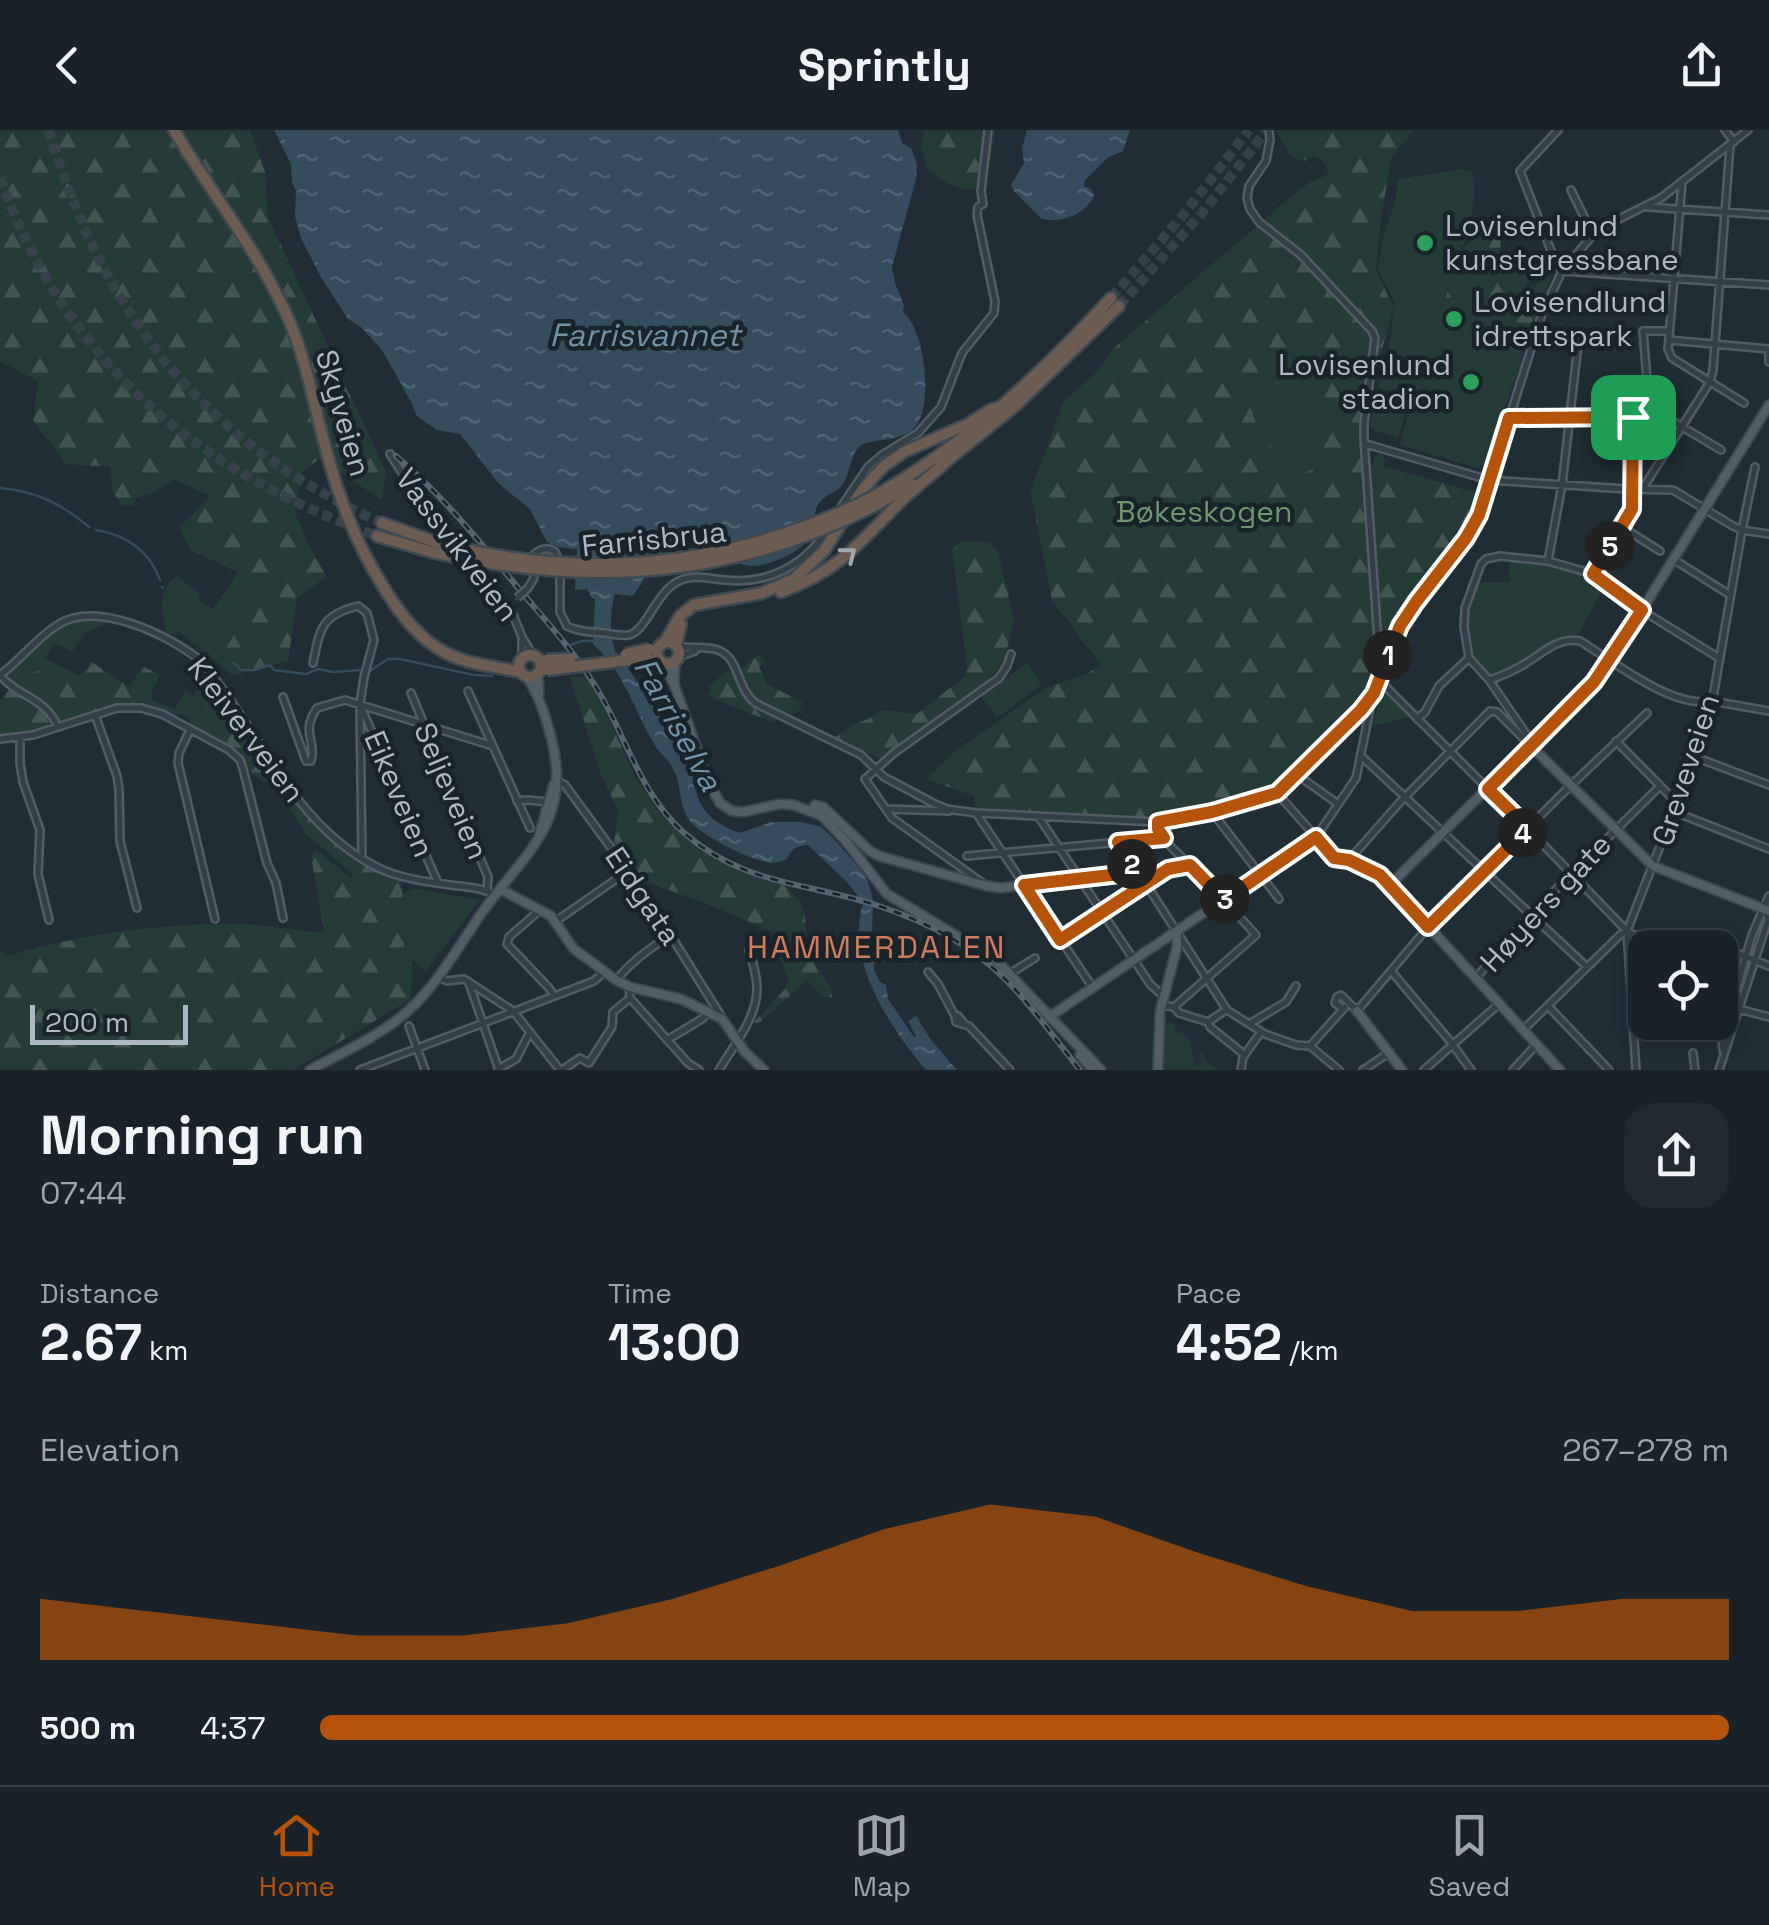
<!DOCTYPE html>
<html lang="en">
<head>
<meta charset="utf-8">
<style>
  body { margin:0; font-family:"Space Grotesk",sans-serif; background:#212a30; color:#f1f3f6; height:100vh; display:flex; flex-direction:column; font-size:38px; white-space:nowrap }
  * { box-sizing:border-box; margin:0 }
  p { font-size:32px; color:#9fa4a8 }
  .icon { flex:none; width:55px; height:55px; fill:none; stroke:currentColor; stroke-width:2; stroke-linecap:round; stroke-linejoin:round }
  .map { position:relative; height:940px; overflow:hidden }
  .side { display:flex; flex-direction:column; background:#182228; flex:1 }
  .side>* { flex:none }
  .buttons { position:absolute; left:1628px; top:800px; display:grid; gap:20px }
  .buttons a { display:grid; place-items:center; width:110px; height:110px; border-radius:20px; background:#182228; box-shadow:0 5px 15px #0003,0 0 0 2px #363f45; font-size:50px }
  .scale { position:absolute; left:30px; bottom:25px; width:158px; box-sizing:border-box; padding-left:10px; border:5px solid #aebac3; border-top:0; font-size:28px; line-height:35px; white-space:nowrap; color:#aebac3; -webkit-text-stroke:8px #19232a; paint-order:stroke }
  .pin { position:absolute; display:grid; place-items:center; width:85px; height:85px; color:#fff; margin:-42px; border-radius:20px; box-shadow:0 5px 15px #0006 }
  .km { position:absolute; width:50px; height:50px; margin:-25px; border-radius:50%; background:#222; color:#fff; font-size:28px; line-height:50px; text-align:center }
  .round { display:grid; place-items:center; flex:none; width:105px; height:105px; border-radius:30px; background:#212a30 }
  .summary { display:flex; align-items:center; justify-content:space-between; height:170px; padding:0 40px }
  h1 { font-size:55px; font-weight:700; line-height:75px }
  .figures { display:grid; grid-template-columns:repeat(3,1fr); gap:15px; height:170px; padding:10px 40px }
  .figures div { display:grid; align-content:center }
  .figures b { font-size:50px; font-weight:700 }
  .figures small { font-size:28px; font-weight:400 }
  .figures p { font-size:28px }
  .chart { height:280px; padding:20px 40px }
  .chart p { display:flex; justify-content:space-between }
  .chart svg { width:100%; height:180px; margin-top:10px; fill:#b45309; opacity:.7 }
  ul { padding:0 40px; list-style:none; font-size:32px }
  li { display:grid; grid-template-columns:160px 120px 1fr; align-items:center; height:75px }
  li i { height:25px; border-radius:12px; background:#b45309 }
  header { display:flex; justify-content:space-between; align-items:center; height:130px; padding:0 40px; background:#182228; font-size:45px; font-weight:700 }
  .dock { display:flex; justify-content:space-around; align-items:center; height:140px; border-top:2px solid #363f45; background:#182228; font-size:28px; color:#9fa4a8 }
  .dock a { display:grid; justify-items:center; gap:5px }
  .dock .current { color:#b45309 }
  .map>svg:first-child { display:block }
</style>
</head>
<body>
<header><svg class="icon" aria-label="back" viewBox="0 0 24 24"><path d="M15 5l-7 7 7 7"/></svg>Sprintly<svg class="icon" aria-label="share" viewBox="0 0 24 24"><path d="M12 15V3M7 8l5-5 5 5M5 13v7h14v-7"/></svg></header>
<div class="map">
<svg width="1769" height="940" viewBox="0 0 1769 940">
  <defs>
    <pattern id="forest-firs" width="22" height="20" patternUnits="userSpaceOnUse" patternTransform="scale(2.5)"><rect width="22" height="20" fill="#253b37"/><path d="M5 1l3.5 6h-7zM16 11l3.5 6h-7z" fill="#425552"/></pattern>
    <pattern id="water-ripples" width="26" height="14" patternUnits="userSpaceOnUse" patternTransform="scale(2.5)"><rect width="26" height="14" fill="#344c5c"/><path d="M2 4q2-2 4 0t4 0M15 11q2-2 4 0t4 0" fill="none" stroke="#4f6472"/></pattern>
  </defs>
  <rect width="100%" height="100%" fill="#202d35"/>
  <path fill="#253b37" d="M1462,39L1471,41C1484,68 1456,137 1446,165L1451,181C1464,172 1479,165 1495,170C1517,178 1524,210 1521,231C1519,240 1514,251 1511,260C1502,285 1494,310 1485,334L1478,338L1400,315L1412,268L1378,258L1391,208L1393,180L1374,250L1371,271L1362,296L976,683L974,666L926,649L953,623L1046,558L1084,545L1101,535L1052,470L1031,362L1063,272L1095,244L1115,217L1380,95L1376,139L1394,178L1395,174L1378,139L1384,103L1395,72L1398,49Z
    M1380,264L1409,273L1398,308L1374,300L1370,296L1374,268Z
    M1510,431C1542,430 1578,438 1605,456L1576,508L1565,507L1556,510C1536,523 1512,547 1488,547L1468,522L1465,478L1476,455L1481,452H1510V446L1508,445Z
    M238,442L261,455L218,533L179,502L166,506C163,480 154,463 177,446L201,464L198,470L213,479Z
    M85,488L105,490L106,494L85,503L72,522L55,513L45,528L80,546L76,551L38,541L13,554L10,548L11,541C34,518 53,498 85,488Z
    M1027,533L1042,555L997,588L981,566Z
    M186,560L206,577L223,599L221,611L191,596L190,589L180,583L181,581L175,577Z
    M1382,563L1386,564L1410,587L1372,596Z
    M412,758L480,770L425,842L403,820L414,792L405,788L403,764Z
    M1165,891L1175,895L1176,902L1183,903L1190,911L1195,936L1201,935L1200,924H1203L1205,930L1217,940H1162V892Z"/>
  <path fill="url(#forest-firs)" fill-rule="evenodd" d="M0,0H250L265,42L268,87L386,342L382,370L320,329L302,341L295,383L309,416L327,446L297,468L288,531L232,545L218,533L261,455L238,442L191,421L179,398L210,366L174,349L151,364L136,368L133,376L123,375L113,363L110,337L66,334L33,290L38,251L0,231Z
    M924,0H996L988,40L981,41L978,58C960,65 942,49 927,40L921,16Z
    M1276,0H1414L1391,28L1380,95L1376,139L1393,178L1374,250L1371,271L1362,296L1369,349L1375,327L1381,323L1384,328L1383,336L1485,365L1479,385L1466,408L1399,496L1374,563L1277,663L1230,677L1157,692L976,683L974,666L926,649L953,623L1046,558L1084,545L1101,535L1052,470L1031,362L1063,272L1095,244L1115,217L1298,61L1312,51L1329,45L1326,34L1315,26L1304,31L1292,27ZM1277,254C1292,254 1308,258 1321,265C1326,268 1331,272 1337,273L1343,281L1320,286L1316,298L1297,313L1296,320L1304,325L1320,319L1327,322V330C1319,338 1290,350 1279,349C1273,348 1270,345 1265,340L1264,335L1272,318L1266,307H1262L1253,286L1251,271L1258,262Z
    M1488,90L1501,108L1500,121L1518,142L1539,136L1543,143L1533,145L1526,156H1535L1543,148L1554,143C1542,165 1537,189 1526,211C1519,204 1519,198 1515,190C1502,162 1472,165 1451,181L1447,179L1443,174L1464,117L1474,109L1481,96Z
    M961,411L989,412L998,421L1014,490L1004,532L976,563L881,629L834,608L852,595L868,589L882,580L917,584L965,546L967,536L952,419Z
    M760,525L765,532L759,537L767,554L802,572C801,585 791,585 780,582L775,593L707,566L711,559L708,557L726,542L741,540L751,529Z
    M92,532L129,557L143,536L159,545L150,567L155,572L182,581L176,588L148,577L122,573L58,596L0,608V571L19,547L38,541L76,551Z
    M205,545C222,572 241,596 259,622C296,673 336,734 401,750L405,788L415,792L403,819L412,830L411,869L293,940H0V821L7,826C81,804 161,793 239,794C267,795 296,801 324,802L311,726L316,719L351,749L353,744L307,705L276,660L251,643L241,623L221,611L222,599L194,565Z
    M569,546L586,547L597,564L636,648L661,685L690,712L709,726L745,744L786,756L799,771L805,784L807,822L831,858L832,867L825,868L807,850L757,895L754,892L785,859L789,851L778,823L781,815L777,804L695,769L642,751L614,712L618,680L602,647Z"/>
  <path fill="url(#water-ripples)" d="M274,0H898L902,13L911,18L917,34L916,49L892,137L895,153L904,175L903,182C925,199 936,283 911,301C895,312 869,309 860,316C851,324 850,340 845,351C840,362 829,362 822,370C813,378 815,388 813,398C807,419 785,428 766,434C729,445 718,406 682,407L667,422L661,423L633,466L615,464C610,481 609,504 615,521C640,554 668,597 688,633C695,647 694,664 702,676C710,690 726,698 740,703L771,692H801L821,697L832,707L862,741L868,752L873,770L872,803L875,824L874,840L880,852L886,855L888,869L914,907L916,906L908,891L916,886L931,910L957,940H926C890,898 845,830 863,773L847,752L808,715C796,716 792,718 787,729C786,730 774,733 772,733C753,732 700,705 689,690C678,673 682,654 673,638C668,629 659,623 654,614C634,580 624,541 593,514L595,469L592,468L587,459L575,460L577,419L558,417L547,412L530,379L499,354L460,304L437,300L417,286L410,270L382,220L361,197L348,189L321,147L301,108L295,86L296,61L292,53L291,34Z
    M1027,0H1130L1123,21L1107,28L1085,50L1084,56L1091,59L1094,66C1085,85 1062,93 1042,89L1014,61L1011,55L1024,33L1022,18Z"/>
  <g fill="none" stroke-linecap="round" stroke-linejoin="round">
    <path stroke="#344c5c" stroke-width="2.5" d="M0,358C36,361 62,374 89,397
      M96,400C127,405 149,420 160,450
      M162,457L163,458
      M570,515L582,511H593
      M234,533L241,540H255L270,535L274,540L306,544L318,539L333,542L360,540
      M370,541L388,529H400L474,545L492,546"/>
    <path stroke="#35424a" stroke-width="10" stroke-dasharray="10 5" stroke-linecap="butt" d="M48,0C62,41 76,82 95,121C156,247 254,336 382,393
      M0,48C67,233 195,340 377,406
      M1111,168L1184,84L1249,0
      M1119,176L1202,83L1267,0"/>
    <defs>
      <path id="minor" d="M1269,0L1270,10L1266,31L1249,56L1247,68L1250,79L1259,92L1301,125L1372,201L1375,208L1364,294V309L1378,512L1389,522
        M1558,0L1520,41L1555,131L1562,141L1769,155
        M1725,0L1734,12
        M1682,53L1668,219L1672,228L1744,273
        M1571,60L1593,105
        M1647,77L1769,85
        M1534,210L1604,204
        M1669,210L1769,219
        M1769,223V232
        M1650,287L1643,201H1668
        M1509,289L1650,287L1674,292L1721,320
        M1366,314L1489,350L1626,359L1673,360L1733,396L1742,400L1769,404
        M390,324L431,388L449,412
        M1643,358L1710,252L1713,240L1730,16
        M839,380L868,337L882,325L918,303L941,277L962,223L994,183L995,171L977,85L978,77L983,74L981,61L988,0
        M1622,397L1660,421
        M532,427C538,419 547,416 555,422L560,432
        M462,429L512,482L522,507L533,525
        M1673,429L1730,465
        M1548,431L1562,355L1579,206
        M560,443V482L567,496C579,502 592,502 605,503C612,504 621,506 628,505C646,503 656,461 679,451C694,444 710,449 725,450C768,455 806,435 828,398
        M1593,444L1632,379L1633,288
        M528,458L534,448L532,438
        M1651,486L1719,528
        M677,516C690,519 706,516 718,520C740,528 736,557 755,573L861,625L884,647L933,673L947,679L976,683L1157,692L1230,677L1277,663L1368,572L1374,563L1399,496L1416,471L1466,408L1479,385L1542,184L1562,141L1593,105L1613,92L1661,68L1748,0
        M678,527L695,521
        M522,528V510
        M313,533C320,499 321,485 358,476L367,483L374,510L364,547L360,574L362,728
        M0,545C21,530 37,507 59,494C98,470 171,506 202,532C261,602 295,700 383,740C404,749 429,752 451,755C466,757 483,757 496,766
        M0,545C20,569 43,565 58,597
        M1490,550C1501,546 1511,542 1521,536C1540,526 1557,506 1580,511C1613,531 1672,579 1712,571L1769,581
        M1377,553L1387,558L1527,698L1627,801L1634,805L1691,804L1769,836
        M468,561L530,698
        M411,563L488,747L487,760
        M283,567L306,631H311C317,610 300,603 317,578L345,570L493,616
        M361,577L438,753
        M95,585L117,646L119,660L120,711L137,778
        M1417,589L1425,582L1439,556L1469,528
        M190,600L179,623L178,633L215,789
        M20,608V633L23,652L40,700L38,744L49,790
        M0,609L33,605L117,578H141L162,584L229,620L240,630L243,639L267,733L276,753L283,788
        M1616,611L1677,673
        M1531,616L1529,608L1489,550L1469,528L1464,497L1465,478L1481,434L1486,429L1500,426L1548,431L1590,443L1642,480
        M1361,626L1587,837
        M1695,627L1769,655
        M1296,644L1338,674
        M557,651L565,655L614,722L632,753L653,777L721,886
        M1277,663L1316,707L1356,648L1370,579L1369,573
        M517,671L528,670L549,672
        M887,679L949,681
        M1212,682L1279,769
        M1675,682L1769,719
        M976,683L1093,858
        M1038,686L1150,854L1163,866
        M1157,692C1160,710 1178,723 1190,735
        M1118,713L1137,742
        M967,726L1164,708
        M1349,730L1401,671L1490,581L1497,582L1531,616
        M984,754L892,688L865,649L894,623L999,548L1007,536L1011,524
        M1146,754L1227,880L1265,904L1296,915L1310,916L1339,940
        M540,780L509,807L507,814L549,858L554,866
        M556,791L625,743
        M1060,811L1166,740
        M928,842L938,854L955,886
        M1392,842L1450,911L1471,940
        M1011,843L1035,828
        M438,847L447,851L464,849L513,881L560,940
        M1475,849L1531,784L1660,656
        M616,850C632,831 649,818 670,806
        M469,853L499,940
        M629,857L630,868L688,933L699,940
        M1161,875L1174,877L1179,883L1208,892L1210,897L1245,925
        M1548,876L1609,940
        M1174,877L1256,805L1224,770
        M1731,877L1769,887
        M1343,879L1335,873L1337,867L1341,865L1357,881L1428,797L1567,659L1647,583
        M963,892L958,886L955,887L956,892L969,896L1010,940
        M1208,892L1226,880
        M1249,894L1286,872L1296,856
        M409,896L425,940
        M1523,900L1620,805L1627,801
        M667,910L702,889L708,883
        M1310,916L1345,877
        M1723,920L1722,909L1752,805L1769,766
        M1693,923L1695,940
        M498,939L516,929L530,902
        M360,940L594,851L604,842
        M562,940L580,928L589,933L612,897L613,882L630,868
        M719,940C733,916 756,890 757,860C757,846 753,833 749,820
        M1241,940L1243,927L1261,902
        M1363,940L1390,922
        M1424,940L1499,874
        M1513,940L1536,915
        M1636,940L1627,801L1709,590L1742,400L1755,337
        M1719,940L1768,790L1767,782"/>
      <path id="major" d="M662,533L674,554L709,653L720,673L732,681L743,682L780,674L794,675L822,686L845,710L887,764L996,830L1101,940
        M538,544L539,563
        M674,552L675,532
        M1531,616L1653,736L1769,781
        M812,680L815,675L823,677L870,721L879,726L987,756L1000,758L1190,735L1224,770
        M540,702L554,654
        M1390,755L1594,552L1611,530L1769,275
        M500,759L551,786L574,819L616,850L630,857L681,869L722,889L745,922L764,940
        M1357,881L1402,940
        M1049,887L1316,707L1335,728L1349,730L1384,748L1560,940
        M1080,925L1093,940
        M310,940C343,922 380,906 408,881C436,856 460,815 481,784C524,723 572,694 552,611C546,588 540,567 527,547
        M1158,940L1160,882L1177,817V802"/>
      <path id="highway" d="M174,0C212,65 262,125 291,195C309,239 316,287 330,334C342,377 360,420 384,458C400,484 419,509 446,523C469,535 495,536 520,542
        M943,334L1015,276L1119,176
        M871,368C966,315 1037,248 1111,168
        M874,376L912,354
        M382,393L435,412
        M377,406L432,422
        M781,462C838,441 859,414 899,373C914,358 932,345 947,331
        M657 523a11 11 0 1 1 22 0a11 11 0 1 1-22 0Z
        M665,512L680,486L694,475L762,463L794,449L824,421L862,360L883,337L904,322L968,294L992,279L1001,277
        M676,515L681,494
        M519 536a11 11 0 1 1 22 0a11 11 0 1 1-22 0Z"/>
    </defs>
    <use href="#minor" stroke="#515c64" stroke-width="10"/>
    <use href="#major" stroke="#3d4750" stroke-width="12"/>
    <use href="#highway" stroke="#3e4951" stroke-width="15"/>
    <use href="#minor" stroke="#333f46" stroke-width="5"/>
    <use href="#major" stroke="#515e66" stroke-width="8"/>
    <use href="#highway" stroke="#6c5c51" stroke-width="10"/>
    <defs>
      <path id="rail" d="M396,326C443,366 480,412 519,459C545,490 573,520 594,554C626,604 638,661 683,702C744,756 807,752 879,776C924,791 968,813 1003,847C1031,874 1055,909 1080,940"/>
    </defs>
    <use href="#rail" stroke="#55646d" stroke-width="6"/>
    <use href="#rail" stroke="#19232a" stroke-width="2.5" stroke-dasharray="8" stroke-linecap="butt"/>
    <defs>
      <path id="minor-bridge" d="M517,468L528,458"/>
      <path id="highway-bridge" d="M435,412C585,452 731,437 871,368
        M432,422C588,457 730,449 874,376
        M626,524L650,519
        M546,530L570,529
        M547,540L638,529L652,530"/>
    </defs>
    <use href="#minor-bridge" stroke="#515c64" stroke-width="10" stroke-linecap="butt"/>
    <use href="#highway-bridge" stroke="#3e4951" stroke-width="15" stroke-linecap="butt"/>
    <use href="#minor-bridge" stroke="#333f46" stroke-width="5"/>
    <use href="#highway-bridge" stroke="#6c5c51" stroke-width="10"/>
  </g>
  <defs><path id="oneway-chevron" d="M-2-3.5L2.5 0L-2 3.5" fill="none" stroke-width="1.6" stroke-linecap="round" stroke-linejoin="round" transform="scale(2.5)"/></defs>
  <use stroke="#a1a7ac" href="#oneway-chevron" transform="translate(849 424) rotate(-38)"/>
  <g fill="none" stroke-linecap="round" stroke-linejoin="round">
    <defs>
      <path id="route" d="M1633,287L1632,379L1593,444L1642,480L1594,552L1488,659L1528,698L1428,797L1380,745L1349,730L1334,728L1316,707L1224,770L1190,735L1168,739L1060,810L1024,755L1137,742L1118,712L1164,708L1158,699V692L1212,682L1277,663L1361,580L1374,563L1400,496L1416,472L1466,408L1479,385L1509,288Z"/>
    </defs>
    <use href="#route" stroke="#fff" stroke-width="20"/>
    <use href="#route" stroke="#b45309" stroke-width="12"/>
  </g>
  <g fill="#2e9e5b" stroke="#19232a" stroke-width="4">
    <circle cx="1425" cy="113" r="10"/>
    <circle cx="1454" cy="189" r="10"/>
    <circle cx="1471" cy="252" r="10"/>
  </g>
  <g text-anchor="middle" stroke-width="9" stroke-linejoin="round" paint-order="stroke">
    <g font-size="30" fill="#aebac3" stroke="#19232a" text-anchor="start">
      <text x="1445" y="106">Lovisenlund<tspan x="1445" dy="34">kunstgressbane</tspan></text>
      <text x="1474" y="182">Lovisendlund<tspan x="1474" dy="34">idrettspark</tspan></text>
      <text x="1451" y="245" text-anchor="end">Lovisenlund<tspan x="1451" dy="34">stadion</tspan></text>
    </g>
    <g font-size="30" fill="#aebac3" stroke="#19232a">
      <text transform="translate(343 283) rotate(74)" y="10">Skyveien</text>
      <text transform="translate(654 409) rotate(-6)" y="10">Farrisbrua</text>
      <text transform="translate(457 415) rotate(53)" y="10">Vassvikveien</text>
      <text transform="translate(246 600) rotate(53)" y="10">Kleiverveien</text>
      <text transform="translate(1686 640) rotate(-72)" y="10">Greveveien</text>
      <text transform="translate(451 661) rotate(67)" y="10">Seljeveien</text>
      <text transform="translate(399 664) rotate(67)" y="10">Eikeveien</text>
      <text transform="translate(643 766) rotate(56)" y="10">Eidgata</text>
      <text transform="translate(1546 773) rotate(-47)" y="10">Høyers gate</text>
    </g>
    <g font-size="30" fill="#6e9770" stroke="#19232a">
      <text x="1204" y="392">Bøkeskogen</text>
    </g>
    <g font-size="32" font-style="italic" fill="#6f91a6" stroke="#19232a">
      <text x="645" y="216">Farrisvannet</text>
      <text transform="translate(678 594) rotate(61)" y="11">Farriselva</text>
    </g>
    <g font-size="32" letter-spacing="2.5" fill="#ce7a5d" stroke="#19232a">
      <text x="877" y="828">HAMMERDALEN</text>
    </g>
  </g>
</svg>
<div class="buttons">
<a><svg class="icon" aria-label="locate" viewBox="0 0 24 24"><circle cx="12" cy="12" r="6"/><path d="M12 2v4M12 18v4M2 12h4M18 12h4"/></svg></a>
</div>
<div class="scale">200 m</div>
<div class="pin" style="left:1633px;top:287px;background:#1e9e55"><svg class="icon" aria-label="arrive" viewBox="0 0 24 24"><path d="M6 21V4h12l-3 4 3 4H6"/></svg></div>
<b class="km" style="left:1388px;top:525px">1</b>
<b class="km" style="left:1132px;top:734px">2</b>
<b class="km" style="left:1225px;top:769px">3</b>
<b class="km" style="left:1523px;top:703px">4</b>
<b class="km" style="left:1610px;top:416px">5</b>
</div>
<section class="side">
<div class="summary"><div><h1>Morning run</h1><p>07:44</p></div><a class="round"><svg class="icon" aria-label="share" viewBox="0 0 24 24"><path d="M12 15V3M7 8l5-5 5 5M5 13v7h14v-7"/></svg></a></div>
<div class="figures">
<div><p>Distance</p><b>2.67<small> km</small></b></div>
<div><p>Time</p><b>13:00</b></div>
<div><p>Pace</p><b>4:52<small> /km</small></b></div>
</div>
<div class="chart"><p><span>Elevation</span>267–278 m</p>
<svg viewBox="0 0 160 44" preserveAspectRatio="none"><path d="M0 44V29L10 32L20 35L30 38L40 38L50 35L60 29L70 21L80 12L90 6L100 9L110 18L120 26L130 32L140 32L150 29L160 29V44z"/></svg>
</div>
<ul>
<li><b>500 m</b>4:37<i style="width:100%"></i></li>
</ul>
</section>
<nav class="dock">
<a class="current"><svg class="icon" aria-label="home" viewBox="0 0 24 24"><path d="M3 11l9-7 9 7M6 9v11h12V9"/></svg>Home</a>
<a><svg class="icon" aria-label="map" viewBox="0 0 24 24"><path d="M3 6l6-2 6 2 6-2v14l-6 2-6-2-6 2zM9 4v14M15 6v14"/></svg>Map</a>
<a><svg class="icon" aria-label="saved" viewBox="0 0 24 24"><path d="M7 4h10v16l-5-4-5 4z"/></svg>Saved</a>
</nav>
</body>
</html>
